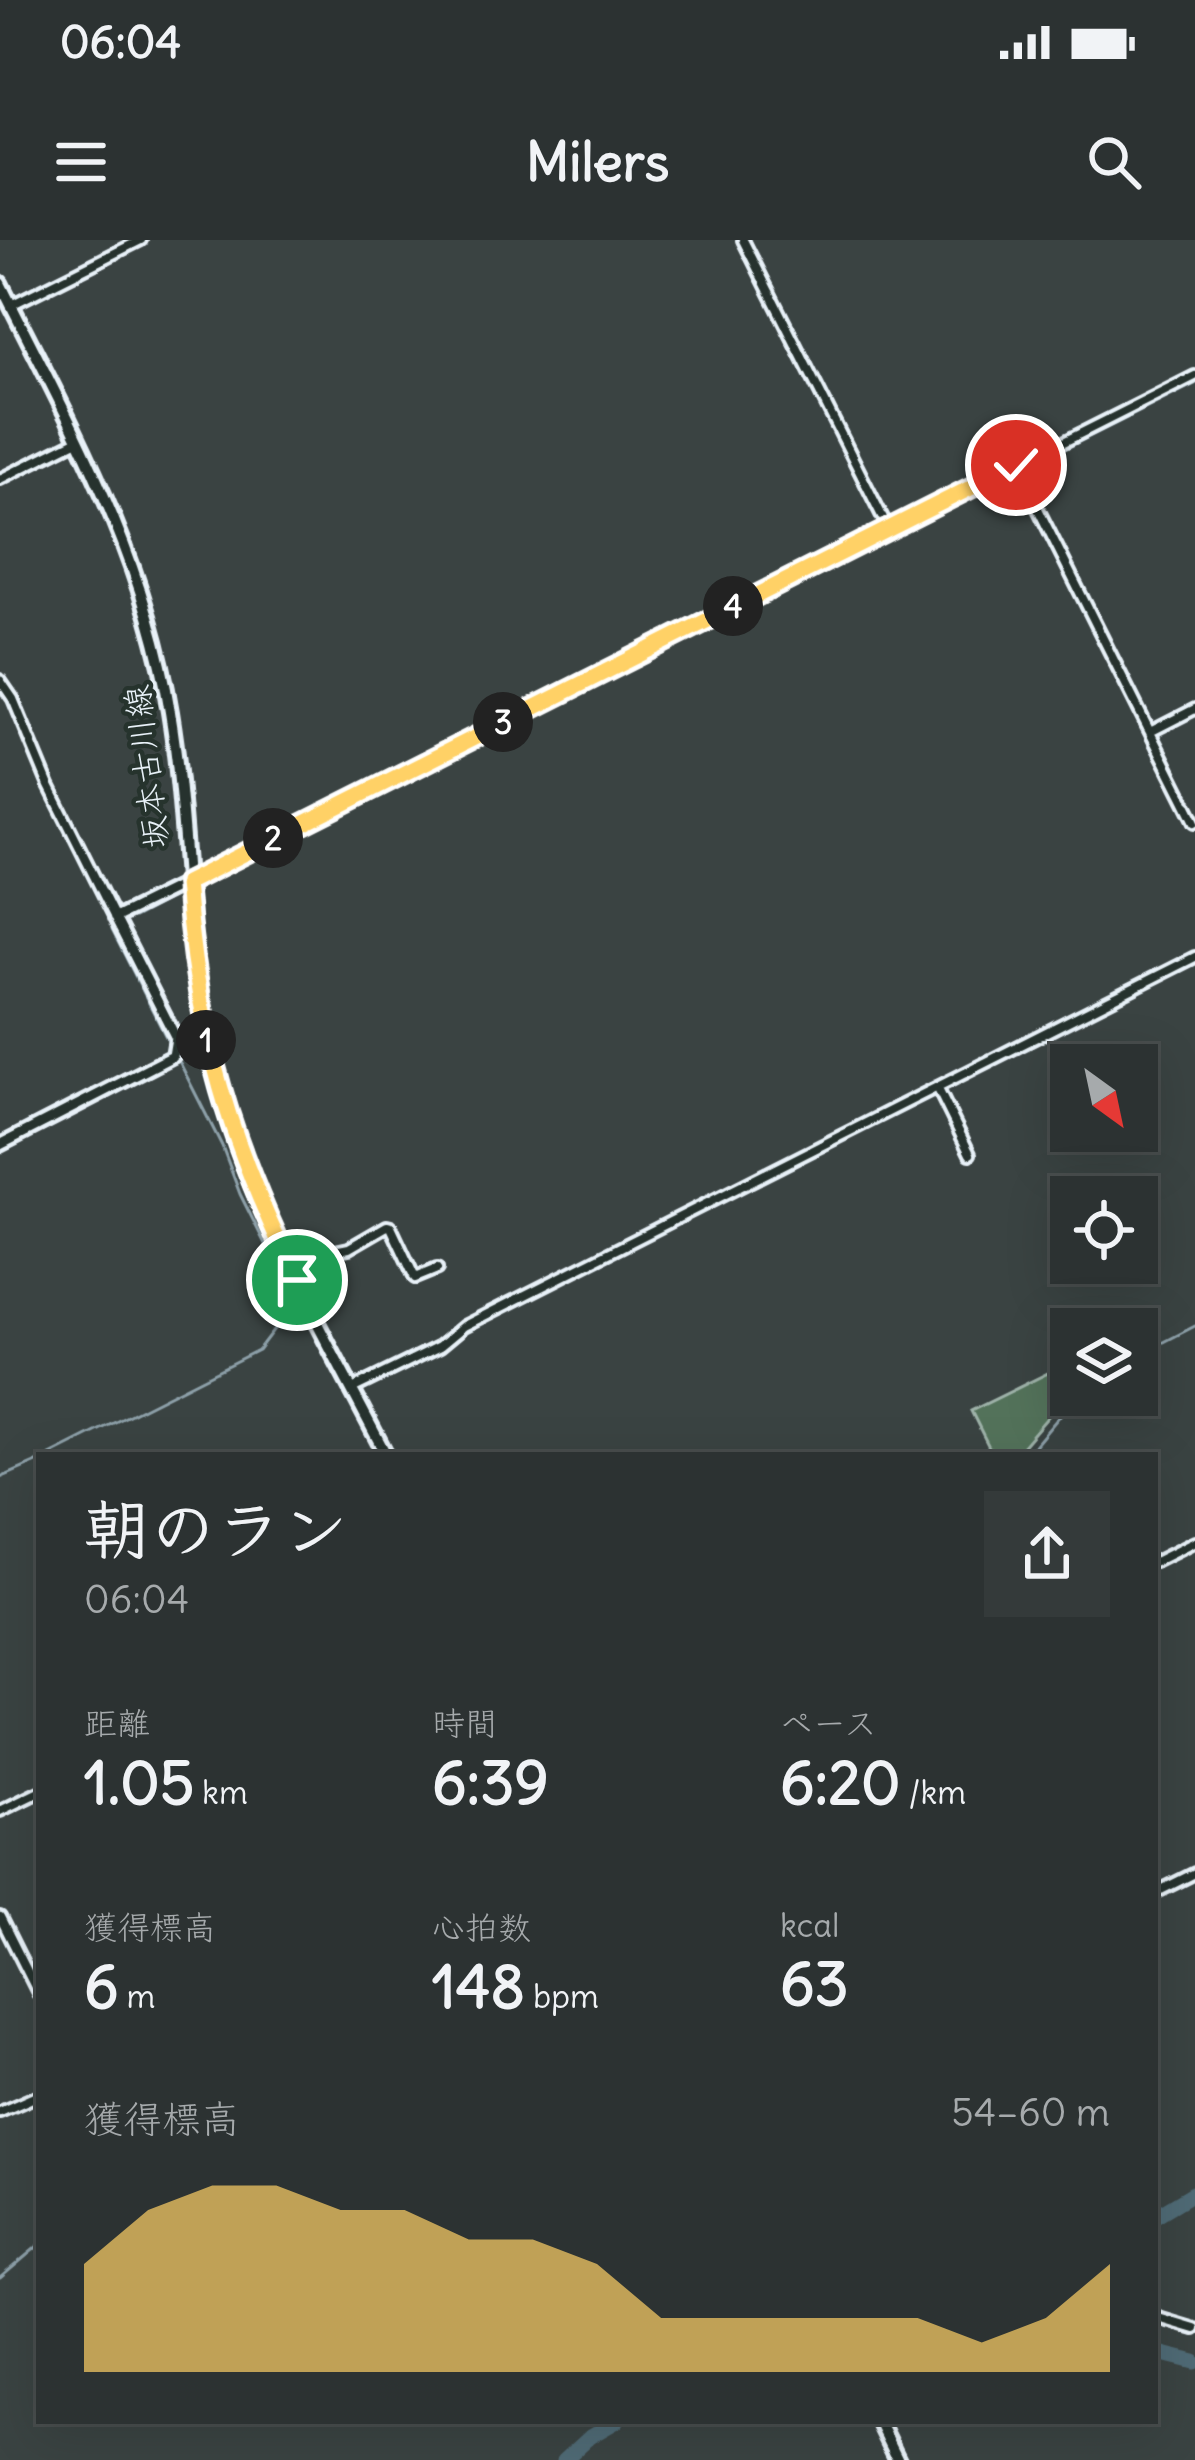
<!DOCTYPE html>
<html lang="ja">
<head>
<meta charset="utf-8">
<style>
  body { margin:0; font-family:Delius,"Klee One",sans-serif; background:#343a3a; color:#f1f3f6; height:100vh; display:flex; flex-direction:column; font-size:45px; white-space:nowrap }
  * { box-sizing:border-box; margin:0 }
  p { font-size:39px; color:#a6aaac }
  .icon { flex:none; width:66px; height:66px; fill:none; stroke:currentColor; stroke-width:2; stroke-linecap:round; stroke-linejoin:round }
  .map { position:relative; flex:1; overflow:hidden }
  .panel { position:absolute; left:36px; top:1212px; width:1122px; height:972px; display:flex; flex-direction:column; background:#2c3232; border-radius:0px; box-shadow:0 12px 48px #0002,0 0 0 3px #484d4d }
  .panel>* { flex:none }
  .needle { width:78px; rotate:147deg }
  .controls { position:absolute; left:1050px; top:804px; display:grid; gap:24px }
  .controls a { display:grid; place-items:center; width:108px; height:108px; border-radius:0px; background:#2c3232; box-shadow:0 12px 48px #0002,0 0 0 3px #484d4d; font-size:60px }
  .pin { position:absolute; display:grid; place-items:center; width:102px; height:102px; color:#fff; margin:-51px; border:6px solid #fff; border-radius:50%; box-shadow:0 3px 12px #0007 }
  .km { position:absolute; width:60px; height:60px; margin:-30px; border-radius:50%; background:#222; color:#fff; font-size:33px; line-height:60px; text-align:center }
  .round { display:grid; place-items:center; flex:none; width:126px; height:126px; border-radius:0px; background:#343a3a }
  .head { display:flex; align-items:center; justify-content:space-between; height:204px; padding:0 48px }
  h1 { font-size:66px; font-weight:800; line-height:90px }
  .stats { display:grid; grid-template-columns:repeat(3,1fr); gap:18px; height:204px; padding:12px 48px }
  .stats div { display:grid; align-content:center }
  .stats b { font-size:60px; font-weight:800 }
  .stats small { font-size:33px; font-weight:400 }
  .stats p { font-size:33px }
  .chart { height:336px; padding:24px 48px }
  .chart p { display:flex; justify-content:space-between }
  .chart svg { width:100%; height:216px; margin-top:12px; fill:#ffd166; opacity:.7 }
  .status { display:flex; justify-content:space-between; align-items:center; height:84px; padding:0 60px; background:#2c3232; direction:ltr }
  .status svg { height:33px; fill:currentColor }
  header { display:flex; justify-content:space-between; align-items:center; height:156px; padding:0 48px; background:#2c3232; font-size:54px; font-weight:800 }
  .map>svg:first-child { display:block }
</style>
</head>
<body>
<div class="status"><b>06:04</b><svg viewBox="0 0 49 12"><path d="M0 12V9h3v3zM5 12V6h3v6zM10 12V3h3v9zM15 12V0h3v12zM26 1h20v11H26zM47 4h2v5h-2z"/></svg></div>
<header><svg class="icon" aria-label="menu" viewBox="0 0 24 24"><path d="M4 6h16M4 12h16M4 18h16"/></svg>Milers<svg class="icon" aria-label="search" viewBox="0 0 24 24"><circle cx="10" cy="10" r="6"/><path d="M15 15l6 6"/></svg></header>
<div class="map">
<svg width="1195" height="2220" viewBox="0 0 1195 2220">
  <rect width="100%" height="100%" fill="#3a4342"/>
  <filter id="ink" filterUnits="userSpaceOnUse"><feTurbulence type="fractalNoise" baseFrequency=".00833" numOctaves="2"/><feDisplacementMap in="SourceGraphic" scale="24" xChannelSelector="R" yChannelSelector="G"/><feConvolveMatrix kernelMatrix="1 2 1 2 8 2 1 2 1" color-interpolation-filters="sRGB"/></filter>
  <g filter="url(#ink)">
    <path fill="#53725a" stroke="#9eb2a9" stroke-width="3" d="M1048,1133L1063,1159L1015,1215H993L971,1171Z"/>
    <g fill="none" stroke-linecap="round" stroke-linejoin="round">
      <path stroke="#8da0a9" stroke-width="3" d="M750,0L756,13
        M764,28L890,279
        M1027,228L1195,144
        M897,294L1012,235
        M202,643L897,292
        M134,678L166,661
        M112,690L169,803
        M1137,1116L1195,1086
        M50,1215L258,1110L280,1081V1034L240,954L222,906L180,823
        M1027,1215L1077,1155
        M0,1238L39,1221
        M0,2038L39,2005"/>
      <path stroke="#506a75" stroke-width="15" d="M1155,1976L1195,1952
        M1155,2112L1195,2122
        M564,2220L589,2197L617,2181"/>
      <defs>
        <path id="minor" d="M743,0L888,288
          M11,65L141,0
          M1016,225L1195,582
          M0,239L78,200
          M0,440L13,459L49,546L115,678
          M1150,492L1195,469
          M186,643L1195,136
          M937,847L970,914
          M297,1040L330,1012L349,1008L387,986L391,987L415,1038L437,1029
          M352,1149L440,1106L464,1086L1195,717
          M1155,1322L1195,1302
          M0,1571L39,1552
          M1155,1653L1195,1633
          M0,1677L39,1755
          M0,1872L39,1855
          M1155,2077L1195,2089"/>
        <path id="tertiary" d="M0,905L173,816L176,798L115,678L186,643"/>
        <path id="secondary" d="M0,43C70,183 145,316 170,472C191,599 183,727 219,851C256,979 325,1097 386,1215
          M879,2181L898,2220"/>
      </defs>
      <use href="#minor" stroke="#e8f1f8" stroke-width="16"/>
      <use href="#tertiary" stroke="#e8f1f8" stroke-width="18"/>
      <use href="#secondary" stroke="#e8f1f8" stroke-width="20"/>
      <use href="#minor" stroke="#26332d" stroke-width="8"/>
      <use href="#tertiary" stroke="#26332d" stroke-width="9"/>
      <use href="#secondary" stroke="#26332d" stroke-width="10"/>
    </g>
  </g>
  <g fill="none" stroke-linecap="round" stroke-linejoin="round" filter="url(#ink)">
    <defs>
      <path id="route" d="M297,1040C230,904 197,794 186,643L1016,225"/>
    </defs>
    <use href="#route" stroke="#fff" stroke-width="24"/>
    <use href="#route" stroke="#ffd166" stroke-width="15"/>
  </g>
  <g text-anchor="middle" stroke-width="9" stroke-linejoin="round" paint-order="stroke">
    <g font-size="33" fill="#e8f1f8" stroke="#26332d">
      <text transform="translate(146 527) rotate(-97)" y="12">坂本古川線</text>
    </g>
  </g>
</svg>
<div class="controls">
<a><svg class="needle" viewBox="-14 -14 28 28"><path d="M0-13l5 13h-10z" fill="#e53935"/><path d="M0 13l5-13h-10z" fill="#a6aaac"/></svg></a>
<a><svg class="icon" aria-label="locate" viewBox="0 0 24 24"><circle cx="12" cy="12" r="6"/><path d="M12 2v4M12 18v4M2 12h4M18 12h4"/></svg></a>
<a><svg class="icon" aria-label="layers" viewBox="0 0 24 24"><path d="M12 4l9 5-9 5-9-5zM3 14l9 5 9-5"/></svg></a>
</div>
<div class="pin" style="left:297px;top:1040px;background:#1e9e55"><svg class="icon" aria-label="arrive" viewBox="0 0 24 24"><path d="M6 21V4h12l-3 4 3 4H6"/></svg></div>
<div class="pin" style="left:1016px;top:225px;background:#d93025"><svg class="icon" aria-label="check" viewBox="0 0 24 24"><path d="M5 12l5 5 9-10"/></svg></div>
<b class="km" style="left:206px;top:800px">1</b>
<b class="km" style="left:273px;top:598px">2</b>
<b class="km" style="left:503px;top:482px">3</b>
<b class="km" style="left:733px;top:366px">4</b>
<section class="panel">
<div class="head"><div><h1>朝のラン</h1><p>06:04</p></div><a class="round"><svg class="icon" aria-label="share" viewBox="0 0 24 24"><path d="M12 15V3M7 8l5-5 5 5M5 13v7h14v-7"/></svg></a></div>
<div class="stats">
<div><p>距離</p><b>1.05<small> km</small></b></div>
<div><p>時間</p><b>6:39</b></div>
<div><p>ペース</p><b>6:20<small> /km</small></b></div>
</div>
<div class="stats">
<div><p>獲得標高</p><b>6<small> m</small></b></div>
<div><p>心拍数</p><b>148<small> bpm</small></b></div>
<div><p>kcal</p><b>63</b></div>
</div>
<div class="chart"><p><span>獲得標高</span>54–60 m</p>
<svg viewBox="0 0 160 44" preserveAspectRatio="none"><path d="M0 44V22L10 11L20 6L30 6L40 11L50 11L60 17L70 17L80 22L90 33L100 33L110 33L120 33L130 33L140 38L150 33L160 22V44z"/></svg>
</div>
</section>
</div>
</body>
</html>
